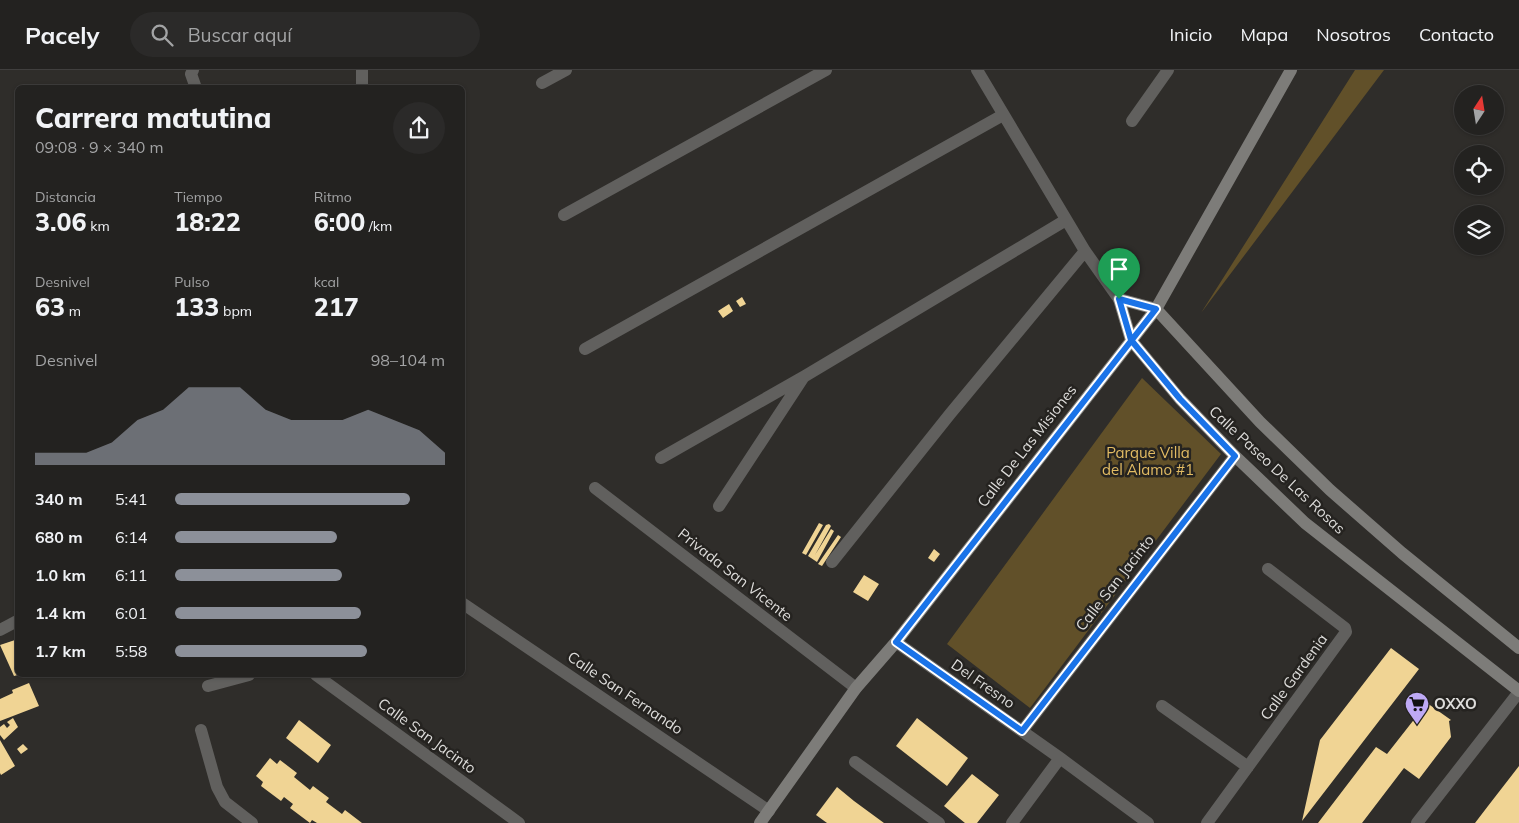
<!DOCTYPE html>
<html lang="es">
<head>
<meta charset="utf-8">
<style>
  body { margin:0; font-family:Mulish,sans-serif; background:#2b2a29; color:#f1f3f6; height:100vh; display:flex; flex-direction:column; font-size:19px; white-space:nowrap }
  * { box-sizing:border-box; margin:0 }
  p { font-size:16px; color:#a3a4a5 }
  .icon { flex:none; width:28px; height:28px; fill:none; stroke:currentColor; stroke-width:2; stroke-linecap:round; stroke-linejoin:round }
  .map { position:relative; flex:1; overflow:hidden }
  .side { position:absolute; left:15px; top:15px; width:450px; height:592px; display:flex; flex-direction:column; background:#232220; border-radius:8px; box-shadow:0 1px 4px #0004,0 0 0 1px #403f3e }
  .side>* { flex:none }
  .needle { width:32px; rotate:12deg }
  .controls { position:absolute; left:1454px; top:15px; display:grid; gap:10px }
  .controls a { display:grid; place-items:center; width:50px; height:50px; border-radius:50%; background:#232220; box-shadow:0 1px 4px #0004,0 0 0 1px #403f3e; font-size:25px }
  .pin { position:absolute; display:grid; place-items:center; width:42px; height:42px; color:#fff; margin:-51px -21px; border-radius:50% 50% 50% 0; rotate:-45deg; box-shadow:0 0 5px #0007 }
  .pin .icon { rotate:45deg }
  .round { display:grid; place-items:center; flex:none; width:52px; height:52px; border-radius:26px; background:#2b2a29 }
  .overview { display:flex; align-items:center; justify-content:space-between; height:85px; padding:0 20px }
  h1 { font-size:28px; font-weight:800; line-height:38px }
  .figures { display:grid; grid-template-columns:repeat(3,1fr); gap:8px; height:85px; padding:5px 20px }
  .figures div { display:grid; align-content:center }
  .figures b { font-size:25px; font-weight:800 }
  .figures small { font-size:14px; font-weight:400 }
  .figures p { font-size:14px }
  .chart { height:140px; padding:10px 20px }
  .chart p { display:flex; justify-content:space-between }
  .chart svg { width:100%; height:90px; margin-top:5px; fill:#8c9099; opacity:.7 }
  ul { padding:0 20px; list-style:none; font-size:16px }
  li { display:grid; grid-template-columns:80px 60px 1fr; align-items:center; height:38px }
  li i { height:12px; border-radius:6px; background:#8c9099 }
  header { display:flex; align-items:center; gap:30px; box-sizing:border-box; height:70px; padding:0 25px; background:#232220; border-bottom:1px solid #403f3e }
  header strong { font-size:24px }
  nav { display:flex; gap:28px; margin-inline-start:auto; font-size:18px }
  .search { width:350px; height:45px; background:#2b2a29; display:flex; align-items:center; gap:12px; box-sizing:border-box; padding:0 18px; border-radius:28px; color:#a3a4a5; font-size:19px }
  .map>svg:first-child { display:block }
</style>
</head>
<body>
<header>
<strong>Pacely</strong>
<div class="search"><svg class="icon" aria-label="search" viewBox="0 0 24 24"><circle cx="10" cy="10" r="6"/><path d="M15 15l6 6"/></svg>Buscar aquí</div>
<nav><a>Inicio</a><a>Mapa</a><a>Nosotros</a><a>Contacto</a></nav>
</header>
<div class="map">
<svg width="1519" height="753" viewBox="0 0 1519 753">
  <rect width="100%" height="100%" fill="#2f2d2a"/>
  <path fill="#615029" d="M1355,0H1384L1201,243Z
    M1142,308L1221,384L1030,638L947,574Z"/>
  <path fill="#f0d494" d="M742,227L746,234L740,237L736,231Z
    M729,234L733,241L723,248L718,241Z
    M819,453L823,455L806,485L802,483Z
    M829,454L831,456L815,485L831,459L834,461L817,492L808,486L826,455Z
    M838,465L841,467L822,496L818,494Z
    M934,479L940,484L934,492L928,488Z
    M864,505L879,514L868,531L853,522Z
    M18,569V605L14,606L0,575Z
    M1391,578L1419,599L1302,751L1320,670Z
    M29,613L39,636L0,651V629L13,623L12,620Z
    M1427,633L1451,650L1449,651L1451,667L1419,709L1404,698L1362,753H1318L1376,677L1387,684Z
    M13,648L18,657L4,670L0,665V657L4,654L7,658L10,655L7,652Z
    M917,648L968,688L947,716L896,676Z
    M299,650L331,675L318,693L286,668Z
    M0,670L15,696L1,705L0,703Z
    M23,674L28,679L21,684L17,679Z
    M270,688L277,694L280,690L297,703L294,707L310,720L313,716L329,728L326,732L342,744L345,740L362,753H317L312,750L310,753L290,738L293,734L284,727L281,731L261,716L263,712L256,706Z
    M1519,696V753H1475L1488,736Z
    M972,704L999,725L977,753H965L944,736Z
    M837,717L854,731L884,753H827L816,745Z"/>
  <g fill="none" stroke-linecap="round" stroke-linejoin="round">
    <path stroke="#61605e" stroke-width="12" d="M193,0L191,4L196,18
      M362,0V18
      M977,0L1085,181L1119,229
      M542,13L566,0
      M1132,51L1168,0
      M564,145L826,0
      M585,279L1003,45
      M661,388L805,306L1066,150
      M595,418L856,618
      M719,436L803,308
      M832,492L950,344L1085,181
      M462,533L769,741
      M0,560L17,551
      M896,572L1060,688L1148,753
      M316,605L519,753
      M208,616L249,605
      M1162,636L1248,697
      M201,660L217,717L225,732L252,753
      M1022,661L1235,386
      M855,692L939,753
      M1012,753L1060,688
      M1207,753L1346,562L1345,558L1268,499
      M1417,753L1519,622"/>
    <path stroke="#7d7c79" stroke-width="12" d="M1119,229L1131,270L1180,329L1235,386L1305,453L1519,621
      M1119,229L1156,239L1260,352L1330,420L1402,483L1519,578
      M760,753L856,618L896,572L1156,239L1291,0"/>
  </g>
  <g fill="none" stroke-linecap="round" stroke-linejoin="round">
    <defs>
      <path id="route" d="M1119,229L1131,270L1180,329L1235,386L1022,661L896,572C982,461 1069,350 1156,239L1119,229"/>
    </defs>
    <use href="#route" stroke="#fff" stroke-width="10"/>
    <use href="#route" stroke="#1a73e8" stroke-width="6"/>
  </g>
  <defs>
    <symbol id="supermarket-pin" viewBox="-11 -11 22 30"><path d="M0 17L-7.5 6A9.5 9.5 0 1 1 7.5 6Z" fill="#bea9f5" stroke="#252320"/><path d="M-6-5.5h2.5l.6 2H6L4.5 2H-2.5L-4.4-4H-6ZM-1.5 3.2a1.3 1.3 0 1 0 .1 0ZM3 3.2a1.3 1.3 0 1 0 .1 0Z" fill="#111"/></symbol>
  </defs>
  <g fill-rule="evenodd">
    <use href="#supermarket-pin" x="1403" y="620" width="28" height="38"/>
  </g>
  <g text-anchor="middle" stroke-width="5" stroke-linejoin="round" paint-order="stroke">
    <g font-size="15" fill="#dddcda" stroke="#252320">
      <text transform="translate(1027 376) rotate(-52)" y="5">Calle De Las Misiones</text>
      <text transform="translate(1277 400) rotate(43)" y="5">Calle Paseo De Las Rosas</text>
      <text transform="translate(735 505) rotate(38)" y="5">Privada San Vicente</text>
      <text transform="translate(1115 513) rotate(-52)" y="5">Calle San Jacinto</text>
      <text transform="translate(1294 607) rotate(-54)" y="5">Calle Gardenia</text>
      <text transform="translate(983 614) rotate(35)" y="5">Del Fresno</text>
      <text transform="translate(625 623) rotate(34)" y="5">Calle San Fernando</text>
      <text transform="translate(427 666) rotate(36)" y="5">Calle San Jacinto</text>
    </g>
    <g font-size="15" fill="#e3bc63" stroke="#252320">
      <text x="1148" y="388">Parque Villa<tspan x="1148" dy="17">del Alamo #1</tspan></text>
    </g>
    <g font-size="15" font-weight="bold" fill="#dddcda" stroke="#252320" text-anchor="start">
      <text x="1434" y="639">OXXO</text>
    </g>
  </g>
</svg>
<div class="controls">
<a><svg class="needle" viewBox="-14 -14 28 28"><path d="M0-13l5 13h-10z" fill="#e53935"/><path d="M0 13l5-13h-10z" fill="#a3a4a5"/></svg></a>
<a><svg class="icon" aria-label="locate" viewBox="0 0 24 24"><circle cx="12" cy="12" r="6"/><path d="M12 2v4M12 18v4M2 12h4M18 12h4"/></svg></a>
<a><svg class="icon" aria-label="layers" viewBox="0 0 24 24"><path d="M12 4l9 5-9 5-9-5zM3 14l9 5 9-5"/></svg></a>
</div>
<div class="pin" style="left:1119px;top:229px;background:#1e9e55"><svg class="icon" aria-label="arrive" viewBox="0 0 24 24"><path d="M6 21V4h12l-3 4 3 4H6"/></svg></div>
<section class="side">
<div class="overview"><div><h1>Carrera matutina</h1><p>09:08 · 9 × 340 m</p></div><a class="round"><svg class="icon" aria-label="share" viewBox="0 0 24 24"><path d="M12 15V3M7 8l5-5 5 5M5 13v7h14v-7"/></svg></a></div>
<div class="figures">
<div><p>Distancia</p><b>3.06<small> km</small></b></div>
<div><p>Tiempo</p><b>18:22</b></div>
<div><p>Ritmo</p><b>6:00<small> /km</small></b></div>
</div>
<div class="figures">
<div><p>Desnivel</p><b>63<small> m</small></b></div>
<div><p>Pulso</p><b>133<small> bpm</small></b></div>
<div><p>kcal</p><b>217</b></div>
</div>
<div class="chart"><p><span>Desnivel</span>98–104 m</p>
<svg viewBox="0 0 160 44" preserveAspectRatio="none"><path d="M0 44V38L10 38L20 38L30 33L40 22L50 17L60 6L70 6L80 6L90 17L100 22L110 22L120 22L130 17L140 22L150 27L160 38V44z"/></svg>
</div>
<ul>
<li><b>340 m</b>5:41<i style="width:87%"></i></li>
<li><b>680 m</b>6:14<i style="width:60%"></i></li>
<li><b>1.0 km</b>6:11<i style="width:62%"></i></li>
<li><b>1.4 km</b>6:01<i style="width:69%"></i></li>
<li><b>1.7 km</b>5:58<i style="width:71%"></i></li>
</ul>
</section>
</div>
</body>
</html>
